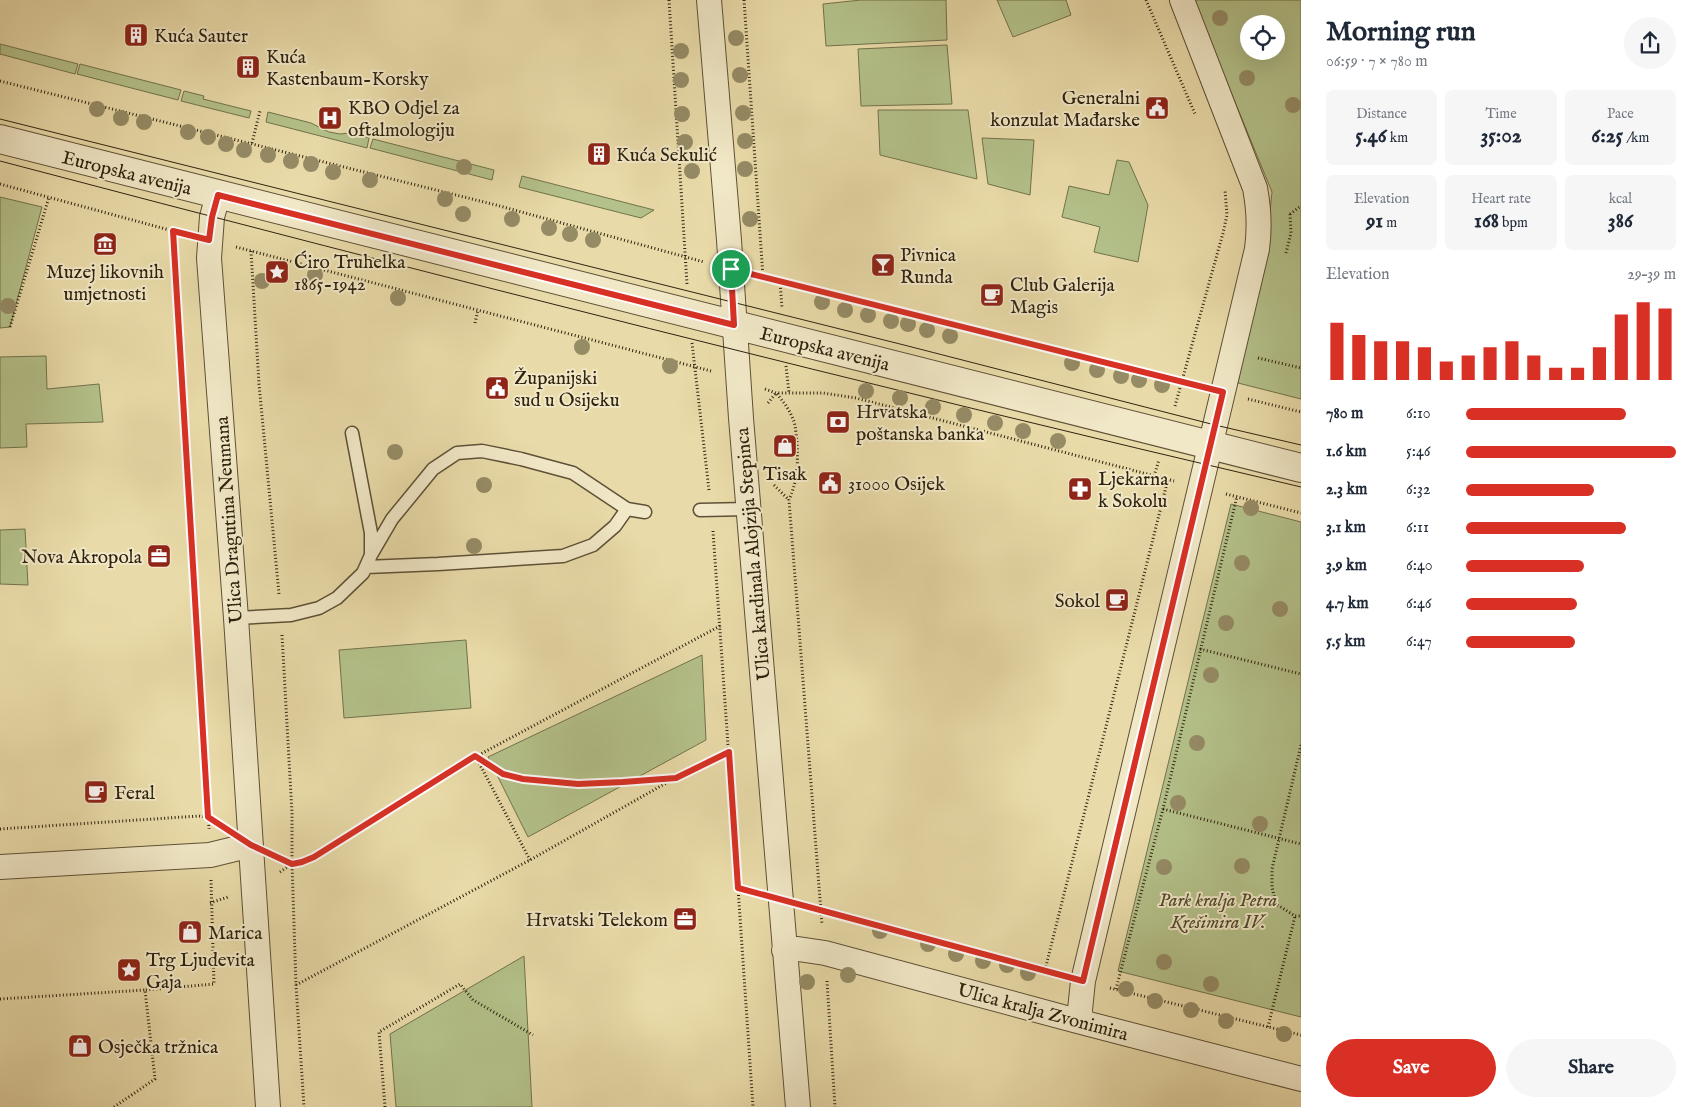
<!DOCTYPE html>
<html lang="en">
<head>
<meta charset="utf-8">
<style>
  body { margin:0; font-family:"IM FELL English",serif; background:#f6f6f7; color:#1f2937; height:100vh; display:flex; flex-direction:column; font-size:19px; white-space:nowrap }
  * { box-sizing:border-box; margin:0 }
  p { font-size:16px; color:#747a83 }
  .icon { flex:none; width:28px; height:28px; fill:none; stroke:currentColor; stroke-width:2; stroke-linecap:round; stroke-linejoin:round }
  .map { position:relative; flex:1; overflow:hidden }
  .side { display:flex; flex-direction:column; background:#fff; width:400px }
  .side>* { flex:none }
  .fabs { position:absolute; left:1240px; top:15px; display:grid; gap:10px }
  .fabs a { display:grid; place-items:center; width:45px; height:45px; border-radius:50%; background:#fff; box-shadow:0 5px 20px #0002; font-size:25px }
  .pin { position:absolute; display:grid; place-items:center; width:42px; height:42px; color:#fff; margin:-21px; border:2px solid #fff; border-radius:50%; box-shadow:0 1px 5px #0007 }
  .round { display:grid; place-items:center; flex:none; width:52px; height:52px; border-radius:26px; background:#f6f6f7 }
  .head { display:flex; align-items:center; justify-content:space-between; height:85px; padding:0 25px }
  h1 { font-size:28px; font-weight:700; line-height:38px }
  .stats { display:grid; grid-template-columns:repeat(3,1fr); gap:8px; height:85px; padding:5px 25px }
  .stats div { display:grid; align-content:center; border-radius:8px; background:#f6f6f7; text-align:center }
  .stats b { font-size:21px; font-weight:700 }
  .stats small { font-size:14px; font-weight:400 }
  .stats p { font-size:14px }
  .chart { height:140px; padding:10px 25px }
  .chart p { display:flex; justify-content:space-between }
  .chart svg { width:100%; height:90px; margin-top:5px; stroke:#d93025; stroke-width:6 }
  .primary-button { display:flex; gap:10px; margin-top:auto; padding:10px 25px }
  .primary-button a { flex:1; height:58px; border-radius:30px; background:#d93025; color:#fff; font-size:20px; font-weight:700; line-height:58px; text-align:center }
  .primary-button a+a { background:#f6f6f7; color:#1f2937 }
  ul { padding:0 25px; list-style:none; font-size:16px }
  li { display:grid; grid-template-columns:80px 60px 1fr; align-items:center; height:38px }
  li i { height:12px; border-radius:6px; background:#d93025 }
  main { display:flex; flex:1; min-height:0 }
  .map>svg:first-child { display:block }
</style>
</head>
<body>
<main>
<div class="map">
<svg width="1301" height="1107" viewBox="0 0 1301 1107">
  <rect width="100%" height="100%" fill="#e9dba9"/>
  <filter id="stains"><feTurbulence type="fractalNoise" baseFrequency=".004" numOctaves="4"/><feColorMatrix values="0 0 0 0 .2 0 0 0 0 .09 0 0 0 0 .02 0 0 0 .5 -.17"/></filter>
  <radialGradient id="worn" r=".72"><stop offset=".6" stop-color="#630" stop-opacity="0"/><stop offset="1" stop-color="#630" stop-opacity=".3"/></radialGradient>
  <path fill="#b4c18a" stroke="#72724c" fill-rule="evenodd" d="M861,0H946L947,40L826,46L823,4Z
    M997,0H1066L1071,15L1013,37Z
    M1193,0H1301V399L1238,383L1268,230L1272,192ZM1249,24H1276V51H1249Z
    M0,44L78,64L75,74L0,54Z
    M947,45L952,104L861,106L858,49Z
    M80,64L181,90L178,100L77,74Z
    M184,91L204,96L203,99L251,111L249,118L181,101Z
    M878,110H968L977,179L880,155Z
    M268,112L311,123L329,132L340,134L349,133L369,138L367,148L266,122Z
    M982,138L1034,140L1030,195L988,184Z
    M373,139L494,170L492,180L370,148Z
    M1117,160L1129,162L1148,205L1138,262L1094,252L1100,227L1062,217L1069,186L1109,195Z
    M522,176L654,210L641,218L519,187Z
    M0,197L42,207L10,327L0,328Z
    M46,356L47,389L99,384L103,422L26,424L27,447L0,448V357Z
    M1231,504L1301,522V1017L1118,971Z
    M25,529L28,585L0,584V530Z
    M466,640L471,708L344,718L339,650Z
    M702,655L706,740L528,837L488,757Z
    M524,956L532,1107H396L390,1034Z"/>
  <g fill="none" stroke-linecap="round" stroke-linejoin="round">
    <defs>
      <path id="service" d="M700,510L748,509
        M371,555L392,519L433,469L457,453L482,451L521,459L573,473L627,509L645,512
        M366,567L438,564L563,556L593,545L615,526L627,509
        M236,618L291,615L319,608L337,598L363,573L371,555V533L352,433"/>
      <path id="minor" d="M709,0L729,240L741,418L798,1107
        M218,195L212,217L209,258L236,618L268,1107
        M0,867L210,855L251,845
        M784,950L798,949L825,953L1081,1022L1301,1079
        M1081,1022L1080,1010L1083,981L1257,249C1260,227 1259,209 1255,188L1182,0"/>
      <path id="tertiary" d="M0,139L1301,468"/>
    </defs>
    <use href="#service" stroke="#5e5036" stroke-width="15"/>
    <use href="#minor" stroke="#5e5036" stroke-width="26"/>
    <use href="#tertiary" stroke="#5e5036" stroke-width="30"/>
    <path stroke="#2f220f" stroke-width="3" stroke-dasharray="1 2.5" stroke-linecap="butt" d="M669,0L687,284
      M744,0L763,277
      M1146,0L1195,114
      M0,81L496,205L704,262
      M252,143L260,111
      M0,184L184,234
      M1290,214L1301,206
      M173,231L209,829
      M236,247L711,371
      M251,251L259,384L279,594
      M1286,253L1291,233L1290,214
      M758,276L1196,386
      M780,281L782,308
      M475,323L478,310
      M10,327L49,197
      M692,343L709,490
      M1258,358L1301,368
      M786,366L789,393
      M765,389L776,393H823L856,398L1174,481
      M1248,399L1301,412
      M768,403L776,393C783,401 789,409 793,419C796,426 796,435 797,442C798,465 798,479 789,500L822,925
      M1175,406L1223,233L1227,215L1225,190
      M1154,476L1159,460
      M774,485L789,500
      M1226,494L1301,513
      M713,531L738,888L754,892
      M282,635L292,813V864L296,985L304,1107
      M1200,649L1301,674
      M1301,745L1272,869V887L1276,904L1295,916H1301
      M476,757C484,762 493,769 502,773C513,778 527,779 539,781C585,786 629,782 674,778
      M476,757L530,860
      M1163,809L1301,844
      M0,829L199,816L208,817L219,824
      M279,858L291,864
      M280,872L292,864L302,862L313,857L475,757L720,626
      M738,888L753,1107
      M210,903L228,897
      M808,908L1058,974
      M1045,970L1168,479
      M827,981L835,1107
      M296,985L530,860L675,778L729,752
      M1110,988L1301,1035
      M1116,989L1163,809L1237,496
      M0,999L145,990
      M1268,1027L1295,916
      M114,1107L155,1079L145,990L214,984L211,880
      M385,1107L379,1032L460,984L473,1000L533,1035"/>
    <use href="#service" stroke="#f1e8c7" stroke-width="12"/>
    <use href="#minor" stroke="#f1e8c7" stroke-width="24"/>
    <use href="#tertiary" stroke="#f1e8c7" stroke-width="28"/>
    <path stroke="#2f220f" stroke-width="1" d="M0,119L904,345L1215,425L1301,445
      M0,161C432,275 866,385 1301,487"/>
  </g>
  <g fill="#958b65">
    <circle cx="1220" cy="18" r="8"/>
    <circle cx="736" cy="38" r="8"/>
    <circle cx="681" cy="51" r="8"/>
    <circle cx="740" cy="75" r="8"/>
    <circle cx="1247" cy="78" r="8"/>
    <circle cx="681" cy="80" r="8"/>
    <circle cx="1293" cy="105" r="8"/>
    <circle cx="97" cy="109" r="8"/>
    <circle cx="743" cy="113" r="8"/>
    <circle cx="682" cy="114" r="8"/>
    <circle cx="121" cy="118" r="8"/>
    <circle cx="144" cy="122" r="8"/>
    <circle cx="188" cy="132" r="8"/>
    <circle cx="208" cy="137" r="8"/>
    <circle cx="745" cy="141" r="8"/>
    <circle cx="685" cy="142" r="8"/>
    <circle cx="226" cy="144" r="8"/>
    <circle cx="244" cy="150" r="8"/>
    <circle cx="268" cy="155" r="8"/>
    <circle cx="291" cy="161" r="8"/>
    <circle cx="311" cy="164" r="8"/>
    <circle cx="464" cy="167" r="8"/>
    <circle cx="745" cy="169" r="8"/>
    <circle cx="692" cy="171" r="8"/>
    <circle cx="333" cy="172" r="8"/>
    <circle cx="370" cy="180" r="8"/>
    <circle cx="445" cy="199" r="8"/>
    <circle cx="463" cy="214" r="8"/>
    <circle cx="512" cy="219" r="8"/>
    <circle cx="750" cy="219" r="8"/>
    <circle cx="549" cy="228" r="8"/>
    <circle cx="570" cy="234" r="8"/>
    <circle cx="593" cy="240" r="8"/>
    <circle cx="315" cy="275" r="8"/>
    <circle cx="262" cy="281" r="8"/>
    <circle cx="398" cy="298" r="8"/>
    <circle cx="822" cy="302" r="8"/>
    <circle cx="8" cy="306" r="8"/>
    <circle cx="845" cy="310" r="8"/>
    <circle cx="868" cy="315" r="8"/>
    <circle cx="891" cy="321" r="8"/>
    <circle cx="908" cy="324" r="8"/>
    <circle cx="927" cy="330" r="8"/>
    <circle cx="950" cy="336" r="8"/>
    <circle cx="582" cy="347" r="8"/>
    <circle cx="1072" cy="363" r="8"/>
    <circle cx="670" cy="366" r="8"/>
    <circle cx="1097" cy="370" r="8"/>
    <circle cx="1121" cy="376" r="8"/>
    <circle cx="1139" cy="380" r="8"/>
    <circle cx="1162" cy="385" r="8"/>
    <circle cx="866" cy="391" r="8"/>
    <circle cx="900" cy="398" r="8"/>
    <circle cx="933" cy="407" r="8"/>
    <circle cx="964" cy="415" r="8"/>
    <circle cx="995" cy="423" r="8"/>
    <circle cx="1023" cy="431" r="8"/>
    <circle cx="1058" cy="441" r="8"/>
    <circle cx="395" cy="452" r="8"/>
    <circle cx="484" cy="485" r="8"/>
    <circle cx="1251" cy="508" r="8"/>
    <circle cx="474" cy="546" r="8"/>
    <circle cx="1242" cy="563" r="8"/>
    <circle cx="1280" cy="609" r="8"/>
    <circle cx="1226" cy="623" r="8"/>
    <circle cx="1211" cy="675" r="8"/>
    <circle cx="1197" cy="743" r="8"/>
    <circle cx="1178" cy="803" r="8"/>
    <circle cx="1260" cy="824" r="8"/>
    <circle cx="1242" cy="866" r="8"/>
    <circle cx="1164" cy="867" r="8"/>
    <circle cx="880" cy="931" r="8"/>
    <circle cx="928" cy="944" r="8"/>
    <circle cx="956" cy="954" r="8"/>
    <circle cx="983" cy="961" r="8"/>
    <circle cx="1164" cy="962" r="8"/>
    <circle cx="1007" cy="965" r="8"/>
    <circle cx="1028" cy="973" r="8"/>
    <circle cx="848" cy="975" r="8"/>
    <circle cx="807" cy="982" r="8"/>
    <circle cx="1211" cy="984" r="8"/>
    <circle cx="1126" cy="989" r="8"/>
    <circle cx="1155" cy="1001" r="8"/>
    <circle cx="1191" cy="1010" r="8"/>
    <circle cx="1226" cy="1021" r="8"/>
    <circle cx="1284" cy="1034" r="8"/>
  </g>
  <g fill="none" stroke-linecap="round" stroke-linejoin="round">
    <defs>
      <path id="route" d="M218,195L734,325L731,269L1223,392L1083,981L738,888L729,752L676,778L623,782L578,784L523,779L503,774L475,756L314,857L302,862L292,864L251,845L208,817L173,231L209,240L212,217Z"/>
    </defs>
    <use href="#route" stroke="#fff" stroke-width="10"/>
    <use href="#route" stroke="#d93025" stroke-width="6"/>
  </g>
  <defs>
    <symbol id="building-square" viewBox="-11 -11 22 22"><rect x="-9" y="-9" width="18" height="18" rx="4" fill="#8f2418" stroke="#f1e8c7"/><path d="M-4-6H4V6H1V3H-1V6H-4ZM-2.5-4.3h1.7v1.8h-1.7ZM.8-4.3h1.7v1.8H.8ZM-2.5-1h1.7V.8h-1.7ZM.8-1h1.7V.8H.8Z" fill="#fff"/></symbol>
    <symbol id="civic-square" viewBox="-11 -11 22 22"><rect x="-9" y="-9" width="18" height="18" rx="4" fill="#8f2418" stroke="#f1e8c7"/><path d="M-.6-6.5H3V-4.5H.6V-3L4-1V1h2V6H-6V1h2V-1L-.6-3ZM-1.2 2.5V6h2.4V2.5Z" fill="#fff"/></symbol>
    <symbol id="hospital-square" viewBox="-11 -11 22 22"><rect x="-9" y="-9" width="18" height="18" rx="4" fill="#8f2418" stroke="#f1e8c7"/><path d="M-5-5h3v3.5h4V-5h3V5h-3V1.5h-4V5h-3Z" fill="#fff"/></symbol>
    <symbol id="museum-square" viewBox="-11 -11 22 22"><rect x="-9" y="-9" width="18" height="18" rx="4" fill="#8f2418" stroke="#f1e8c7"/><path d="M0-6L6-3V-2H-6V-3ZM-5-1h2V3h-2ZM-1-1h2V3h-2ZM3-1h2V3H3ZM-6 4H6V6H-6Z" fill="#fff"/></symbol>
    <symbol id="bar-square" viewBox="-11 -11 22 22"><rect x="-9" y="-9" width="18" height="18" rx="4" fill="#8f2418" stroke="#f1e8c7"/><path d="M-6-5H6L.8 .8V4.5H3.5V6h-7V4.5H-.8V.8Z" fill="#fff"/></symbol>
    <symbol id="sight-square" viewBox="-11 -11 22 22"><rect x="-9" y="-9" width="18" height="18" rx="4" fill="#8f2418" stroke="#f1e8c7"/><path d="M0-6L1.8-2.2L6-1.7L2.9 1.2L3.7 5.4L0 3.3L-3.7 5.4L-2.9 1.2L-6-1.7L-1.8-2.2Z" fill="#fff"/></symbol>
    <symbol id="cafe-square" viewBox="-11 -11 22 22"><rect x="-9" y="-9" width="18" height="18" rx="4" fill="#8f2418" stroke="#f1e8c7"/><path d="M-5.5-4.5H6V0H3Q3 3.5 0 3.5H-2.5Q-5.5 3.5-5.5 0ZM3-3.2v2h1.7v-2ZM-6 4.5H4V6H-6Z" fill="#fff"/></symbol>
    <symbol id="bank-square" viewBox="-11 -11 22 22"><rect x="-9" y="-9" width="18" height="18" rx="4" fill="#8f2418" stroke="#f1e8c7"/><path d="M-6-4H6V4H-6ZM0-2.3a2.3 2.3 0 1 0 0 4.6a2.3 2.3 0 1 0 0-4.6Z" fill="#fff"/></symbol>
    <symbol id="shop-square" viewBox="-11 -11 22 22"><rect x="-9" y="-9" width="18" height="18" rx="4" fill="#8f2418" stroke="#f1e8c7"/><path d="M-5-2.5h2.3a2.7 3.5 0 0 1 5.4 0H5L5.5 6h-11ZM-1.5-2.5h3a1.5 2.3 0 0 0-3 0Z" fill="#fff"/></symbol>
    <symbol id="pharmacy-square" viewBox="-11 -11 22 22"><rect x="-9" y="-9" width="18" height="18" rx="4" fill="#8f2418" stroke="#f1e8c7"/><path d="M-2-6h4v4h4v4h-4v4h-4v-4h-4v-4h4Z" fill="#fff"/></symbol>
    <symbol id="office-square" viewBox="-11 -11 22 22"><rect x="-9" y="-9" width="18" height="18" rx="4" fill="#8f2418" stroke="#f1e8c7"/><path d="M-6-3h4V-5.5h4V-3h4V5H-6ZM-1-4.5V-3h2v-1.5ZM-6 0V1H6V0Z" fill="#fff"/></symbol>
  </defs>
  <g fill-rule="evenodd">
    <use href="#building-square" x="122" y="21" width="28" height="28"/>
    <use href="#building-square" x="234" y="53" width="28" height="28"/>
    <use href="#civic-square" x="1143" y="94" width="28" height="28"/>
    <use href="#hospital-square" x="316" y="104" width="28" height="28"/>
    <use href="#building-square" x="585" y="140" width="28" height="28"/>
    <use href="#museum-square" x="91" y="230" width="28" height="28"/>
    <use href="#bar-square" x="869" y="251" width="28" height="28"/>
    <use href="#sight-square" x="263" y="258" width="28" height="28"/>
    <use href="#cafe-square" x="978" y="281" width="28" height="28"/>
    <use href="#civic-square" x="483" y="374" width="28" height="28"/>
    <use href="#bank-square" x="824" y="408" width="28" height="28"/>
    <use href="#shop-square" x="771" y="432" width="28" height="28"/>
    <use href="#civic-square" x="816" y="469" width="28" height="28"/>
    <use href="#pharmacy-square" x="1066" y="475" width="28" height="28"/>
    <use href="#office-square" x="145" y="542" width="28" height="28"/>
    <use href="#cafe-square" x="1103" y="586" width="28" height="28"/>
    <use href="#cafe-square" x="82" y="778" width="28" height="28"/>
    <use href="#office-square" x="671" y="905" width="28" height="28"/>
    <use href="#shop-square" x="176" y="918" width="28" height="28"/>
    <use href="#sight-square" x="115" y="956" width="28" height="28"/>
    <use href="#shop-square" x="66" y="1032" width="28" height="28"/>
  </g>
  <g text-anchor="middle" stroke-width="4" stroke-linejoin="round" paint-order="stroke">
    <g font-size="19" fill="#2f220f" stroke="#f1e8c7" text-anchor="start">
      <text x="154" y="42">Kuća Sauter</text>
      <text x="266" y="63">Kuća<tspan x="266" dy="22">Kastenbaum-Korsky</tspan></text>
      <text x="1140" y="104" text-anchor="end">Generalni<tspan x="1140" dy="22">konzulat Mađarske</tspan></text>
      <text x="348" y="114">KBO Odjel za<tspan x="348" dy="22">oftalmologiju</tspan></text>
      <text x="616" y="161">Kuća Sekulić</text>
      <text x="900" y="261">Pivnica<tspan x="900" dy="22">Runda</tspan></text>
      <text x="294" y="268">Ćiro Truhelka<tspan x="294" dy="22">1865-1942</tspan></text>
      <text x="105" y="278" text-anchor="middle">Muzej likovnih<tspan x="105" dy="22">umjetnosti</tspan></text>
      <text x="1010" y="291">Club Galerija<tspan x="1010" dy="22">Magis</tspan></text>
      <text x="514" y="384">Županijski<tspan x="514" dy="22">sud u Osijeku</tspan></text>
      <text x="856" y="418">Hrvatska<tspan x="856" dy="22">poštanska banka</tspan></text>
      <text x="785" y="480" text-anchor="middle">Tisak</text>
      <text x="1098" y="485">Ljekarna<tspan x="1098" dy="22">k Sokolu</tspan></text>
      <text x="848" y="490">31000 Osijek</text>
      <text x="142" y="563" text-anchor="end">Nova Akropola</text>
      <text x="1100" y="607" text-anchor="end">Sokol</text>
      <text x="114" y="799">Feral</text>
      <text x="668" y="926" text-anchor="end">Hrvatski Telekom</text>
      <text x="208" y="939">Marica</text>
      <text x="146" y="966">Trg Ljudevita<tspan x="146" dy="22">Gaja</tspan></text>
      <text x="98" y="1053">Osječka tržnica</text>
    </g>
    <g font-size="19" fill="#2f220f" stroke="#f1e8c7">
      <text transform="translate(127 172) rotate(14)" y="7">Europska avenija</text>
      <text transform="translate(825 348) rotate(14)" y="7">Europska avenija</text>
      <text transform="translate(228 520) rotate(-94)" y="7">Ulica Dragutina Neumana</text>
      <text transform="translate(752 554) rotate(-95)" y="7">Ulica kardinala Alojzija Stepinca</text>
      <text transform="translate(1043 1011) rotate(15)" y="7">Ulica kralja Zvonimira</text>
    </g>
    <g font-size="19" font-style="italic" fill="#504a2e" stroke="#f1e8c7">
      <text x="1218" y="906">Park kralja Petra<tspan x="1218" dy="22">Krešimira IV.</tspan></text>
    </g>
  </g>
  <rect width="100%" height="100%" filter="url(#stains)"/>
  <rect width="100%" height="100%" fill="url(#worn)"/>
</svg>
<div class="fabs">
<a><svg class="icon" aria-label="locate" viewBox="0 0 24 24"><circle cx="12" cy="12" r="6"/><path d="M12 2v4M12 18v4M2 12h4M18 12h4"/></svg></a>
</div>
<div class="pin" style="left:731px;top:269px;background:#1e9e55"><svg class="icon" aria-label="arrive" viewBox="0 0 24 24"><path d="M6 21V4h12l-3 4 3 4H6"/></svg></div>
</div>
<section class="side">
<div class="head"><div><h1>Morning run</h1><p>06:59 · 7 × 780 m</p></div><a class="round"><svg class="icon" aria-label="share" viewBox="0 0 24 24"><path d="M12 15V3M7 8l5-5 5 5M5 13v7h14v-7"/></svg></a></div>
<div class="stats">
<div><p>Distance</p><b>5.46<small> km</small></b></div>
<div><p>Time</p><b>35:02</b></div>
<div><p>Pace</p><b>6:25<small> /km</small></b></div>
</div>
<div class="stats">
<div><p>Elevation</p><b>91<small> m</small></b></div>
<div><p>Heart rate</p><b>168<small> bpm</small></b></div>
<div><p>kcal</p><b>386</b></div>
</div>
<div class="chart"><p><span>Elevation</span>29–39 m</p>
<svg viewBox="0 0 160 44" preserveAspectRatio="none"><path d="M5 44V16M15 44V22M25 44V25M35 44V25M45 44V28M55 44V35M65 44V32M75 44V28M85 44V25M95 44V32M105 44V38M115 44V38M125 44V28M135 44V12M145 44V6M155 44V9"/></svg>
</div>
<ul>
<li><b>780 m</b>6:10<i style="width:76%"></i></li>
<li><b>1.6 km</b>5:46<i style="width:100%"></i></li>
<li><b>2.3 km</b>6:32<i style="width:61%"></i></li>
<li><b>3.1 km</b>6:11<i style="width:76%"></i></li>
<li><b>3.9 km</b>6:40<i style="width:56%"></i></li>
<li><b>4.7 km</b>6:46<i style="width:53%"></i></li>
<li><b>5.5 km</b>6:47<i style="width:52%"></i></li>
</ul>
<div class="primary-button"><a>Save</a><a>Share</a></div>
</section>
</main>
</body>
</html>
